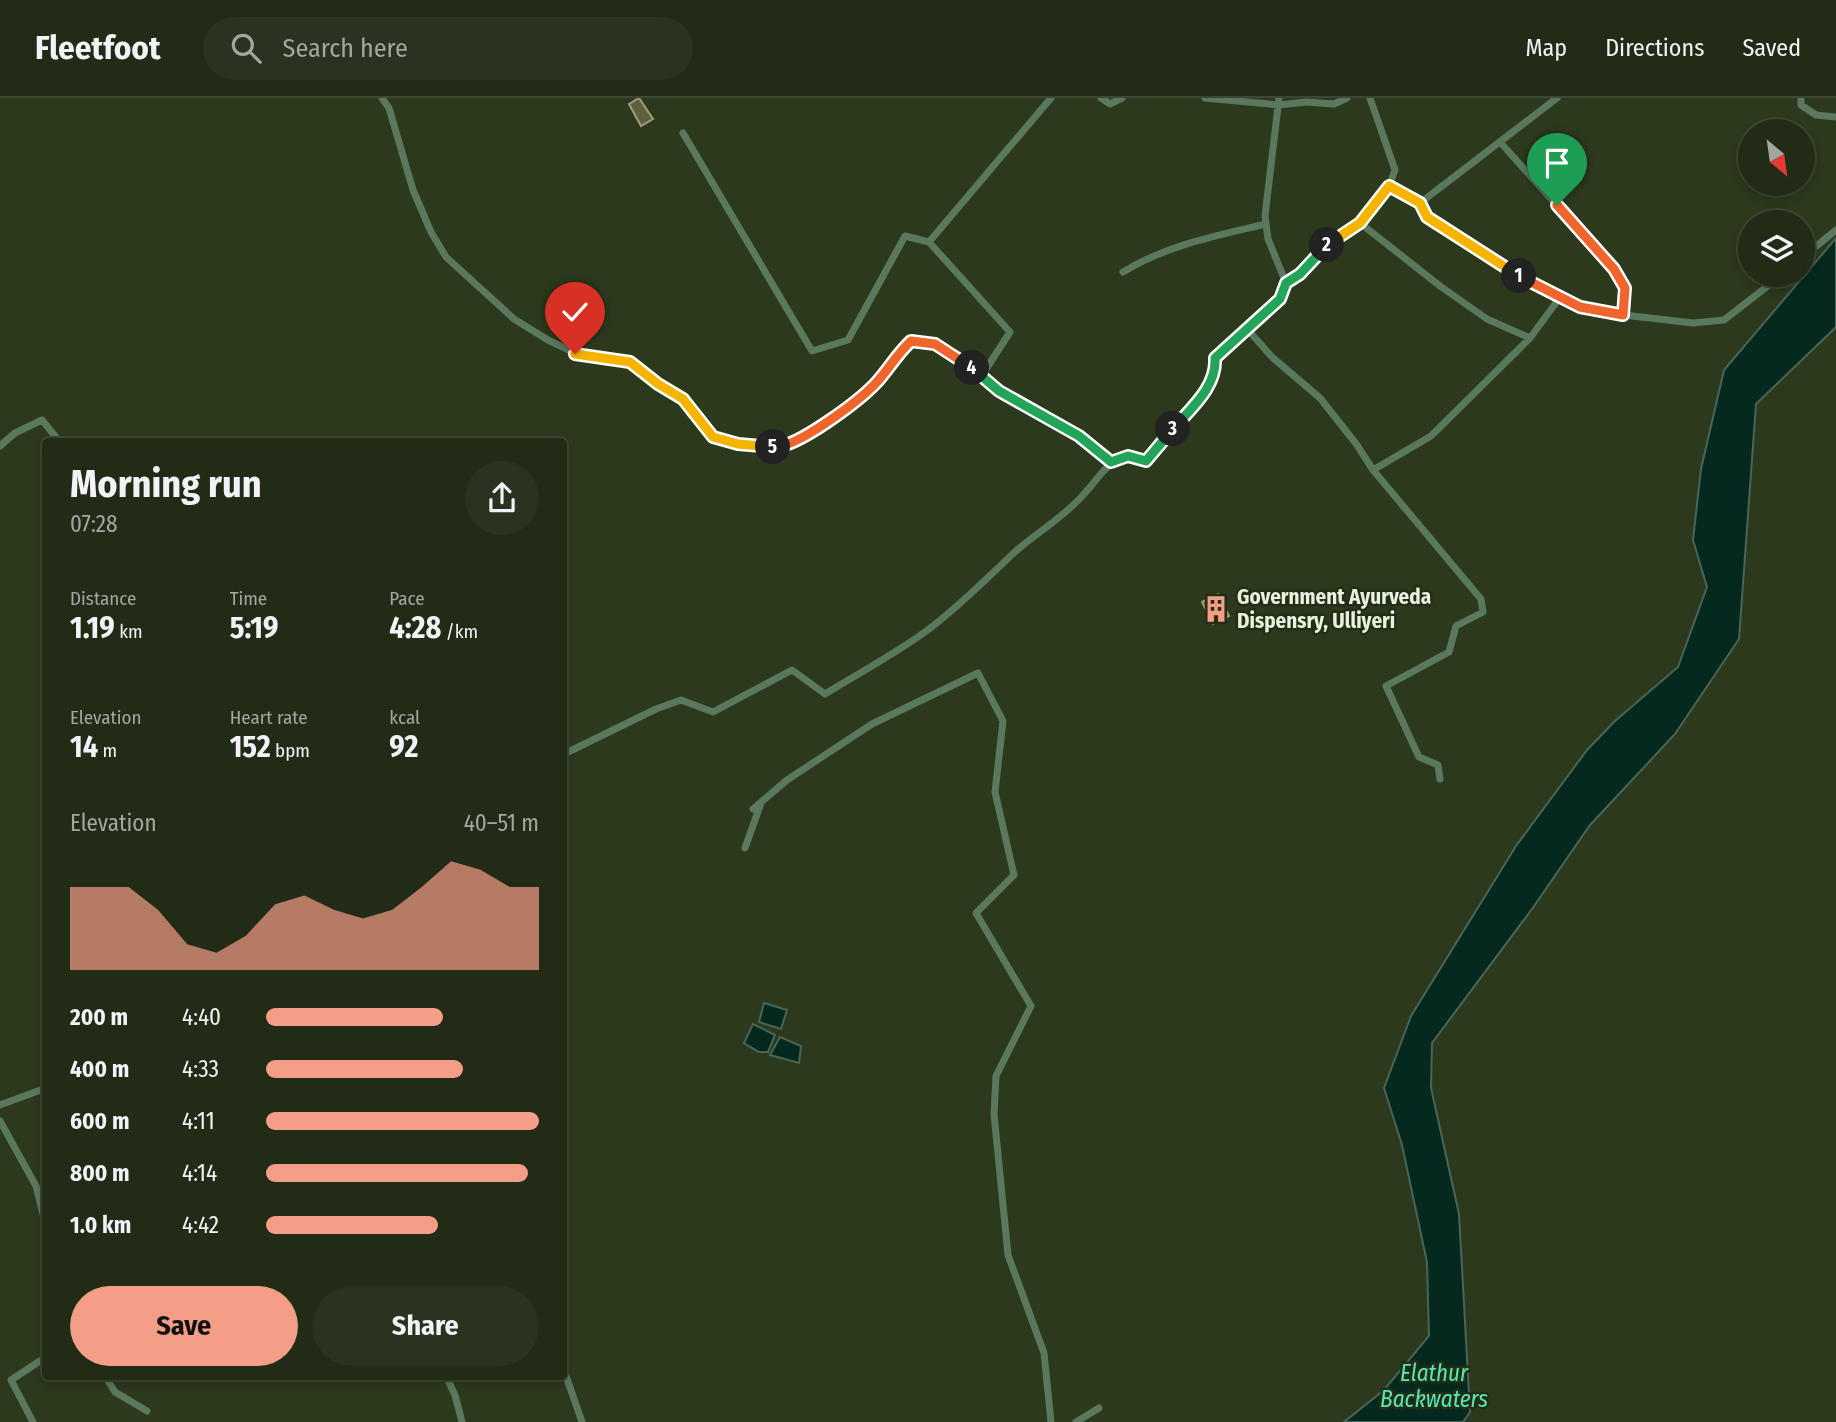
<!DOCTYPE html>
<html lang="en">
<head>
<meta charset="utf-8">
<style>
  body { margin:0; font-family:"Fira Sans Condensed",sans-serif; background:#29331f; color:#f1f3f6; height:100vh; display:flex; flex-direction:column; font-size:26px; white-space:nowrap }
  * { box-sizing:border-box; margin:0 }
  p { font-size:23px; color:#a2a7a1 }
  .icon { flex:none; width:38px; height:38px; fill:none; stroke:currentColor; stroke-width:2; stroke-linecap:round; stroke-linejoin:round }
  .map { position:relative; flex:1; overflow:hidden }
  .panel { position:absolute; left:42px; top:340px; width:525px; height:942px; display:flex; flex-direction:column; background:#212b16; border-radius:7px; box-shadow:0 4px 10px #0003,0 0 0 2px #3e4735 }
  .panel>* { flex:none }
  .needle { width:46px; rotate:151deg }
  .controls { position:absolute; left:1738px; top:21px; display:grid; gap:14px }
  .controls a { display:grid; place-items:center; width:77px; height:77px; border-radius:50%; background:#212b16; box-shadow:0 4px 10px #0003,0 0 0 2px #3e4735; font-size:35px }
  .pin { position:absolute; display:grid; place-items:center; width:60px; height:60px; color:#fff; margin:-72px -30px; border-radius:50% 50% 50% 0; rotate:-45deg; box-shadow:0 0 7px #0007 }
  .pin .icon { rotate:45deg }
  .km { position:absolute; width:35px; height:35px; margin:-18px; border-radius:50%; background:#222; color:#fff; font-size:19px; line-height:35px; text-align:center }
  .round { display:grid; place-items:center; flex:none; width:74px; height:74px; border-radius:37px; background:#29331f }
  .headline { display:flex; align-items:center; justify-content:space-between; height:119px; padding:0 28px }
  h1 { font-size:38px; font-weight:700; line-height:52px }
  .stats { display:grid; grid-template-columns:repeat(3,1fr); gap:10px; height:119px; padding:7px 28px }
  .stats div { display:grid; align-content:center }
  .stats b { font-size:30px; font-weight:700 }
  .stats small { font-size:19px; font-weight:400 }
  .stats p { font-size:19px }
  .chart { height:196px; padding:14px 28px }
  .chart p { display:flex; justify-content:space-between }
  .chart svg { width:100%; height:126px; margin-top:7px; fill:#f49e87; opacity:.7 }
  .cta { display:flex; gap:14px; margin-top:auto; padding:14px 28px }
  .cta a { flex:1; height:80px; border-radius:42px; background:#f49e87; color:#111; font-size:28px; font-weight:700; line-height:80px; text-align:center }
  .cta a+a { background:#29331f; color:#f1f3f6 }
  ul { padding:0 28px; list-style:none; font-size:23px }
  li { display:grid; grid-template-columns:112px 84px 1fr; align-items:center; height:52px }
  li i { height:18px; border-radius:9px; background:#f49e87 }
  header { display:flex; align-items:center; gap:42px; box-sizing:border-box; height:98px; padding:0 35px; background:#212b16; border-bottom:2px solid #3e4735 }
  header strong { font-size:33px }
  nav { display:flex; gap:38px; margin-inline-start:auto; font-size:24px }
  .search { width:490px; height:63px; background:#29331f; display:flex; align-items:center; gap:18px; box-sizing:border-box; padding:0 24px; border-radius:38px; color:#a2a7a1; font-size:26px }
  .map>svg:first-child { display:block }
</style>
</head>
<body>
<header>
<strong>Fleetfoot</strong>
<div class="search"><svg class="icon" aria-label="search" viewBox="0 0 24 24"><circle cx="10" cy="10" r="6"/><path d="M15 15l6 6"/></svg>Search here</div>
<nav><a>Map</a><a>Directions</a><a>Saved</a></nav>
</header>
<div class="map">
<svg width="1836" height="1324" viewBox="0 0 1836 1324">
  <rect width="100%" height="100%" fill="#2c391d"/>
  <path fill="#05291e" stroke="#496558" stroke-width="2" d="M1836,140V229L1756,306L1739,541L1675,636L1590,727L1532,811L1432,945L1431,990L1459,1116L1470,1314L1463,1324H1344L1384,1292L1429,1238L1427,1164L1402,1047L1384,990L1411,918L1516,748L1587,652L1615,623L1678,569L1707,489L1693,442L1701,371L1724,272Z
    M764,905L787,912L781,931L759,924Z
    M753,926L775,937L768,954H759L744,945Z
    M780,939L801,948L799,965L770,957Z"/>
  <path fill="#5e603f" stroke="#9c9e7b" stroke-width="2" d="M639,0L653,21L641,28L629,6Z
    M1218,496L1229,518L1213,526L1202,504Z"/>
  <g fill="none" stroke-linecap="round" stroke-linejoin="round">
    <path stroke="#5a785e" stroke-width="7" d="M382,0L389,10L413,92L431,134L446,159L514,221L548,242L575,255L630,264L683,301L713,339L738,346L781,350L810,337L876,285L892,262L911,243C960,249 965,273 1002,295C1040,317 1076,337 1111,364
      M1101,0L1110,6L1122,0
      M1205,0L1279,7L1306,4L1334,6L1347,0
      M1801,0V7L1816,17L1836,19
      M683,35L812,253L848,242L905,138L929,144L1051,0
      M1500,44L1614,171L1625,190L1623,217L1580,209L1561,198
      M1389,88L1420,105L1557,0
      M1360,125L1440,188L1487,221L1530,240
      M929,144L1010,234L981,279
      M1802,160L1836,132
      M1123,174C1167,147 1216,138 1266,126
      M1286,185L1300,176L1334,139L1360,125L1389,88L1395,72L1370,0
      M1623,217L1693,225L1724,222L1782,177
      M1247,231L1272,259L1320,300L1357,347L1373,372L1481,501L1483,514L1456,528L1449,554L1386,588L1419,659L1438,667L1440,681
      M0,348L15,335L42,322L59,343
      M1373,372L1431,338L1530,240L1561,198L1508,173L1477,153L1427,119L1420,105
      M564,656L656,611L681,602L713,614L792,572L825,596C859,575 897,555 929,531C961,507 988,479 1017,452C1039,433 1064,419 1083,397C1106,373 1109,353 1146,363C1168,337 1216,295 1215,260L1280,201L1286,185L1268,141L1265,118L1279,0
      M753,711L787,682L872,626L978,575L1003,623L995,694L1014,777L976,815L1031,908L996,978L994,1016L1008,1157L1044,1255L1051,1324
      M745,750L761,705
      M0,1007L46,990
      M0,1023L36,1088L46,1128
      M564,1272L582,1324
      M105,1278L115,1294L147,1313
      M446,1278L455,1297L462,1324
      M33,1324L11,1282L46,1259
      M1076,1324L1099,1310"/>
  </g>
  <g fill="none" stroke-linecap="round" stroke-linejoin="round">
    <defs>
      <path id="split-1" d="M1519,178L1580,209L1623,217L1625,190L1614,171L1557,107"/>
      <path id="split-2" d="M1327,147L1360,125L1389,88L1420,105L1427,119L1519,178"/>
      <path id="split-3" d="M1173,331C1191,310 1217,289 1215,260L1280,201L1286,185L1300,176L1327,147"/>
      <path id="split-4" d="M972,270L999,293L1079,338L1111,364L1128,358L1146,363L1173,331"/>
      <path id="split-5" d="M773,349C796,351 860,302 876,285C888,272 897,256 911,243L935,246L972,270"/>
      <path id="split-6" d="M575,256L630,264L658,286L683,301L713,339L738,346L773,349"/>
    </defs>
    <use href="#split-1" stroke="#fff" stroke-width="14"/>
    <use href="#split-2" stroke="#fff" stroke-width="14"/>
    <use href="#split-3" stroke="#fff" stroke-width="14"/>
    <use href="#split-4" stroke="#fff" stroke-width="14"/>
    <use href="#split-5" stroke="#fff" stroke-width="14"/>
    <use href="#split-6" stroke="#fff" stroke-width="14"/>
    <use href="#split-1" stroke="#f0652b" stroke-width="9"/>
    <use href="#split-2" stroke="#f5b400" stroke-width="9"/>
    <use href="#split-3" stroke="#22a559" stroke-width="9"/>
    <use href="#split-4" stroke="#22a559" stroke-width="9"/>
    <use href="#split-5" stroke="#f0652b" stroke-width="9"/>
    <use href="#split-6" stroke="#f5b400" stroke-width="9"/>
  </g>
  <defs>
    <symbol id="building-bare" viewBox="-9 -9 18 18"><path d="M-4-6H4V6H1V3H-1V6H-4ZM-2.5-4.3h1.7v1.8h-1.7ZM.8-4.3h1.7v1.8H.8ZM-2.5-1h1.7V.8h-1.7ZM.8-1h1.7V.8H.8Z" fill="#f49e87" stroke="#222f14" stroke-width="2.5" paint-order="stroke"/></symbol>
  </defs>
  <g fill-rule="evenodd">
    <use href="#building-bare" x="1197" y="492" width="38" height="38"/>
  </g>
  <g text-anchor="middle" stroke-width="5" stroke-linejoin="round" paint-order="stroke">
    <g font-size="21" font-weight="bold" fill="#e9f2e1" stroke="#222f14" text-anchor="start">
      <text x="1237" y="506">Government Ayurveda<tspan x="1237" dy="24">Dispensry, Ulliyeri</tspan></text>
    </g>
    <g font-size="23" font-style="italic" fill="#55eab8" stroke="#222f14">
      <text x="1434" y="1283">Elathur<tspan x="1434" dy="26">Backwaters</tspan></text>
    </g>
  </g>
</svg>
<div class="controls">
<a><svg class="needle" viewBox="-14 -14 28 28"><path d="M0-13l5 13h-10z" fill="#e53935"/><path d="M0 13l5-13h-10z" fill="#a2a7a1"/></svg></a>
<a><svg class="icon" aria-label="layers" viewBox="0 0 24 24"><path d="M12 4l9 5-9 5-9-5zM3 14l9 5 9-5"/></svg></a>
</div>
<div class="pin" style="left:1557px;top:107px;background:#1e9e55"><svg class="icon" aria-label="arrive" viewBox="0 0 24 24"><path d="M6 21V4h12l-3 4 3 4H6"/></svg></div>
<div class="pin" style="left:575px;top:256px;background:#d93025"><svg class="icon" aria-label="check" viewBox="0 0 24 24"><path d="M5 12l5 5 9-10"/></svg></div>
<b class="km" style="left:1519px;top:178px">1</b>
<b class="km" style="left:1327px;top:147px">2</b>
<b class="km" style="left:1173px;top:331px">3</b>
<b class="km" style="left:972px;top:270px">4</b>
<b class="km" style="left:773px;top:349px">5</b>
<section class="panel">
<div class="headline"><div><h1>Morning run</h1><p>07:28</p></div><a class="round"><svg class="icon" aria-label="share" viewBox="0 0 24 24"><path d="M12 15V3M7 8l5-5 5 5M5 13v7h14v-7"/></svg></a></div>
<div class="stats">
<div><p>Distance</p><b>1.19<small> km</small></b></div>
<div><p>Time</p><b>5:19</b></div>
<div><p>Pace</p><b>4:28<small> /km</small></b></div>
</div>
<div class="stats">
<div><p>Elevation</p><b>14<small> m</small></b></div>
<div><p>Heart rate</p><b>152<small> bpm</small></b></div>
<div><p>kcal</p><b>92</b></div>
</div>
<div class="chart"><p><span>Elevation</span>40–51 m</p>
<svg viewBox="0 0 160 44" preserveAspectRatio="none"><path d="M0 44V15L10 15L20 15L30 23L40 35L50 38L60 32L70 21L80 18L90 23L100 26L110 23L120 15L130 6L140 9L150 15L160 15V44z"/></svg>
</div>
<ul>
<li><b>200 m</b>4:40<i style="width:65%"></i></li>
<li><b>400 m</b>4:33<i style="width:72%"></i></li>
<li><b>600 m</b>4:11<i style="width:100%"></i></li>
<li><b>800 m</b>4:14<i style="width:96%"></i></li>
<li><b>1.0 km</b>4:42<i style="width:63%"></i></li>
</ul>
<div class="cta"><a>Save</a><a>Share</a></div>
</section>
</div>
</body>
</html>
